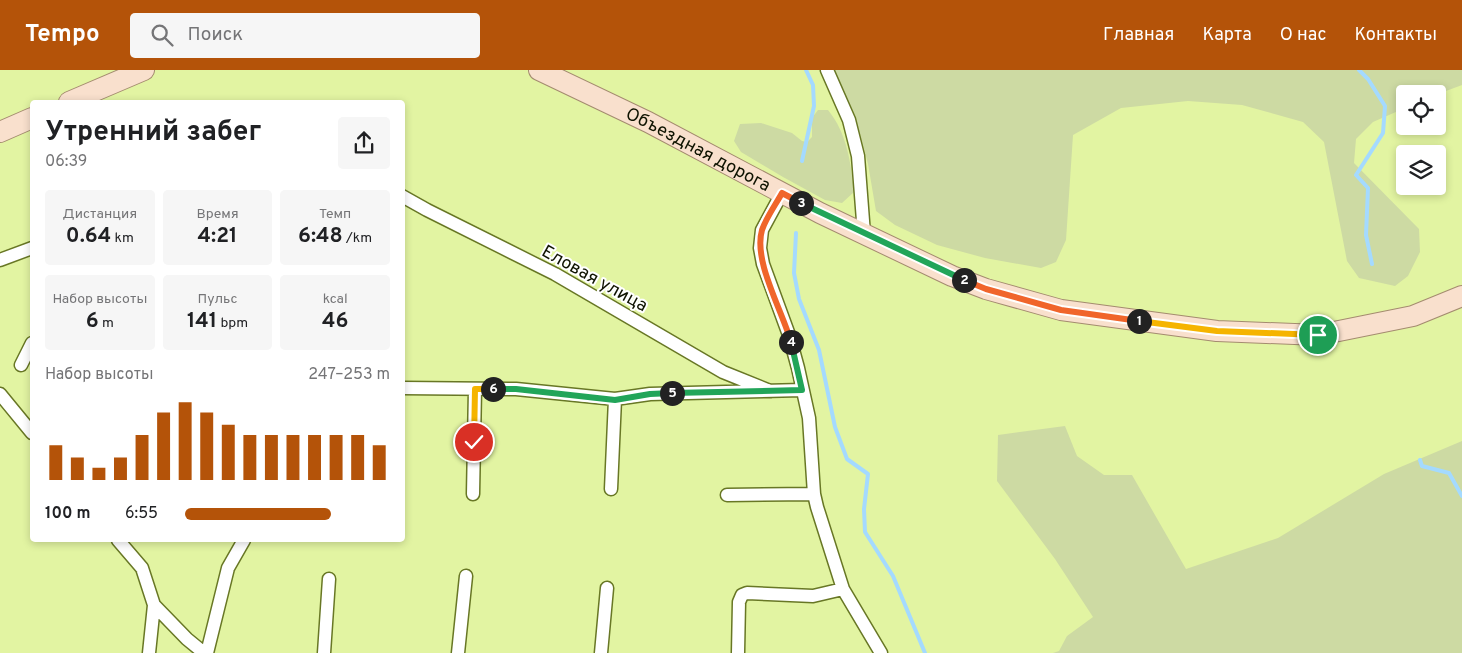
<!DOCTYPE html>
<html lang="ru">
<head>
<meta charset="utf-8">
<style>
  body { margin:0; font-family:Overpass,sans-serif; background:#f6f6f6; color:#202124; height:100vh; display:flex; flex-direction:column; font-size:19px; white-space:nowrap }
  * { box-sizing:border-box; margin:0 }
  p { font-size:16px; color:#757577 }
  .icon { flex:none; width:28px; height:28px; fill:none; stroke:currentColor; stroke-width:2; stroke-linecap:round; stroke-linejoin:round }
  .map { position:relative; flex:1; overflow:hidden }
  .drawer { position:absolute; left:30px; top:30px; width:375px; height:442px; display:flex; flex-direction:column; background:#fff; border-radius:5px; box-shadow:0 2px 8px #0003 }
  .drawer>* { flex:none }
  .fabs { position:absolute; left:1396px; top:15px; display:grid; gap:10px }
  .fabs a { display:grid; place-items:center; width:50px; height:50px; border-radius:5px; background:#fff; box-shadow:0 2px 8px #0003; font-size:25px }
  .pin { position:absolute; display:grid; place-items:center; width:42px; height:42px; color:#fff; margin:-21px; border:2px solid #fff; border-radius:50%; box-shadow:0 1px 5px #0007 }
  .km { position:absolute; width:25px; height:25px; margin:-12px; border-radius:50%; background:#222; color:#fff; font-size:14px; line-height:25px; text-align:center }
  .round { display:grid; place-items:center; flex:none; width:52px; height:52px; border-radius:5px; background:#f6f6f6 }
  .headline { display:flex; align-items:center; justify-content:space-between; height:85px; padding:0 15px }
  h1 { font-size:28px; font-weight:700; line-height:38px }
  .metrics { display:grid; grid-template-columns:repeat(3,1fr); gap:8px; height:85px; padding:5px 15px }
  .metrics div { display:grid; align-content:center; border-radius:5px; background:#f6f6f6; text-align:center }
  .metrics b { font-size:21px; font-weight:700 }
  .metrics small { font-size:14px; font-weight:400 }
  .metrics p { font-size:14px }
  .chart { height:140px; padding:10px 15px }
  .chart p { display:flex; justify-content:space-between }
  .chart svg { width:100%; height:90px; margin-top:5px; stroke:#b45309; stroke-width:6 }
  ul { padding:0 15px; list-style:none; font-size:16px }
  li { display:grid; grid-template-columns:80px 60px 1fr; align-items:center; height:38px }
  li i { height:12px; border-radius:6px; background:#b45309 }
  header { display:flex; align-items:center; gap:30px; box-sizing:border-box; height:70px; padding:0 25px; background:#b45309; color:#fff }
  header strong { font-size:24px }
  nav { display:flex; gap:28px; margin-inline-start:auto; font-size:18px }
  .search { width:350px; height:45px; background:#f6f6f6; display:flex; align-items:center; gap:12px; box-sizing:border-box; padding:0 18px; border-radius:5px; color:#757577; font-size:19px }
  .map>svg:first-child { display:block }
</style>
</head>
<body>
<header>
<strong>Tempo</strong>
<div class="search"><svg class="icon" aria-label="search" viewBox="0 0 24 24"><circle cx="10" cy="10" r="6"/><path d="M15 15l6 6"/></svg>Поиск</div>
<nav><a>Главная</a><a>Карта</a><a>О нас</a><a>Контакты</a></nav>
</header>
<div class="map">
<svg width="1462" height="583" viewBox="0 0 1462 583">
  <rect width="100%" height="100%" fill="#e2f4a2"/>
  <path fill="#cddaa3" d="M833,0H1462V15L1438,24H1405V38L1373,52L1356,69L1354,93L1419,159L1420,182L1408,206L1395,216L1359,208L1347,191L1324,72L1303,52L1242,35L1188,31L1121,38L1073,65L1066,170L1056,192L1041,198L985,188L937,175L895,155L876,141L868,94L855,45Z
    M818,40H828C847,63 851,93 854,122L842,133L825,130L783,107L741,82L734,71L740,54L761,53L792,63L802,71L807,72L812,67V48Z
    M1065,356L1077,386L1104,405H1132L1186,499L1278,468L1384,404L1462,371V583H1053L1059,581L1067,566L1093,547L1055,489L997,411L998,365Z"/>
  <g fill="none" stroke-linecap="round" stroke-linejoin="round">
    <path stroke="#a4daff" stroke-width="4" d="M1359,0L1368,9L1385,36L1383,63L1356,105L1368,118L1366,165L1372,194
      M802,91L814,36L813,15L806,0
      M796,163L794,203L799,229L819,280L835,357L847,389L868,404L864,439L865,462L893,506L925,583
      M1420,390L1422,396L1449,403L1462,426"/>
    <defs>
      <path id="street" d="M827,0L849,50L858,86L864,164
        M782,123L762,160L760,178L763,194L789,265L798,298L809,348L814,424L817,437L843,519L881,583
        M402,126L427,140L555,204L723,302L770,321
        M0,190L32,178
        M21,295L32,273
        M402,318L516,319L615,329L650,324L802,320
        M0,324L32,363
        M611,419L615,329
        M473,424L475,319
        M727,425L814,424
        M118,470L142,498L154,535L149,583
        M154,535L187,569L204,583
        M207,583L228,498L244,470
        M324,583L329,509
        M458,583L466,506
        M601,583L607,518
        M738,583L739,532L742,525L747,523L813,526L843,519"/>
      <g id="primary">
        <path id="s1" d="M539,0L648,52L820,143L952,206L986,219L1061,240L1217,261L1319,265L1413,246L1462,226"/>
        <path d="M69,32L144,0"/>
        <path d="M0,62L32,48"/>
      </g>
    </defs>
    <use href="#street" stroke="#687725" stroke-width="15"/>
    <use href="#primary" stroke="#a48b6f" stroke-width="22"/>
    <use href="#street" stroke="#fff" stroke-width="12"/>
    <use href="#primary" stroke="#f9e0cd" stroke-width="20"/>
  </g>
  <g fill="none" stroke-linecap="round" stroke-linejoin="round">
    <defs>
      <path id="split-1" d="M1139,251L1217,261L1318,265"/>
      <path id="split-2" d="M964,210L986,219L1061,240L1139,251"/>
      <path id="split-3" d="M801,133L964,210"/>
      <path id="split-4" d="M791,272C782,240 753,191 762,160C766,148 776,134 782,123L801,133"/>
      <path id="split-5" d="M672,323L802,320L791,272"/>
      <path id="split-6" d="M493,319H516L615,330L650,324L672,323"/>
      <path id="split-7" d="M474,372L475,319H493"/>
    </defs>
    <use href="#split-1" stroke="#fff" stroke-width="10"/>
    <use href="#split-2" stroke="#fff" stroke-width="10"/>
    <use href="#split-3" stroke="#fff" stroke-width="10"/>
    <use href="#split-4" stroke="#fff" stroke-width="10"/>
    <use href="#split-5" stroke="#fff" stroke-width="10"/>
    <use href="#split-6" stroke="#fff" stroke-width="10"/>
    <use href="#split-7" stroke="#fff" stroke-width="10"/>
    <use href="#split-1" stroke="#f5b400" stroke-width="6"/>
    <use href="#split-2" stroke="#f0652b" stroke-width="6"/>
    <use href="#split-3" stroke="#22a559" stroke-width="6"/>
    <use href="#split-4" stroke="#f0652b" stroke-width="6"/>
    <use href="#split-5" stroke="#22a559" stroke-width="6"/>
    <use href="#split-6" stroke="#22a559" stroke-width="6"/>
    <use href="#split-7" stroke="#f5b400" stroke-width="6"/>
  </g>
  <g text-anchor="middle" stroke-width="4" stroke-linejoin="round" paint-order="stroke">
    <g font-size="18" fill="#0f1300" stroke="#fff">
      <text dy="6" stroke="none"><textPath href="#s1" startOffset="178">Объездная дорога</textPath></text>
      <text transform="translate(595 208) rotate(29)" y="6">Еловая улица</text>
    </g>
  </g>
</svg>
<div class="fabs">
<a><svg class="icon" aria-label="locate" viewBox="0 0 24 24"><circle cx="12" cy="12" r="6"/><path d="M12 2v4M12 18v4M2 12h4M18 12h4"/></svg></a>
<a><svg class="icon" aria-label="layers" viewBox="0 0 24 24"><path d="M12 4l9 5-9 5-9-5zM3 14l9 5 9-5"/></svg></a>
</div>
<div class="pin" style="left:1318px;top:265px;background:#1e9e55"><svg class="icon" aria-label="arrive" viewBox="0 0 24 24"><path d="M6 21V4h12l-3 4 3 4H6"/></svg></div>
<div class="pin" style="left:474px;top:372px;background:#d93025"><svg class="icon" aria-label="check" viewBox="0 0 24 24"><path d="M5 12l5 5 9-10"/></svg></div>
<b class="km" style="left:1139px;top:251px">1</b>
<b class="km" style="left:964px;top:210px">2</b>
<b class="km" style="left:801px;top:133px">3</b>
<b class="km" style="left:791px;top:272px">4</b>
<b class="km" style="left:672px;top:323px">5</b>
<b class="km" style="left:493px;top:319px">6</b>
<section class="drawer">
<div class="headline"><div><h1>Утренний забег</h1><p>06:39</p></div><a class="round"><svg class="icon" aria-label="share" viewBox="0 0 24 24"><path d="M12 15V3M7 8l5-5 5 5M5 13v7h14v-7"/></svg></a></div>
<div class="metrics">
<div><p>Дистанция</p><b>0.64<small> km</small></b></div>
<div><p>Время</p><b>4:21</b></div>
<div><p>Темп</p><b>6:48<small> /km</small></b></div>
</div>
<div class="metrics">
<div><p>Набор высоты</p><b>6<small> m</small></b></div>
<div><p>Пульс</p><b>141<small> bpm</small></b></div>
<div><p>kcal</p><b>46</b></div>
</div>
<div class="chart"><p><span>Набор высоты</span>247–253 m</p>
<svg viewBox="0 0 160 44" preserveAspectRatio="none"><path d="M5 44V27M15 44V33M25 44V38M35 44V33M45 44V22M55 44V11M65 44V6M75 44V11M85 44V17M95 44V22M105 44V22M115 44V22M125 44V22M135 44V22M145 44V22M155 44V27"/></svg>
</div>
<ul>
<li><b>100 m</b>6:55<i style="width:71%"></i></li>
</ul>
</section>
</div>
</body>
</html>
